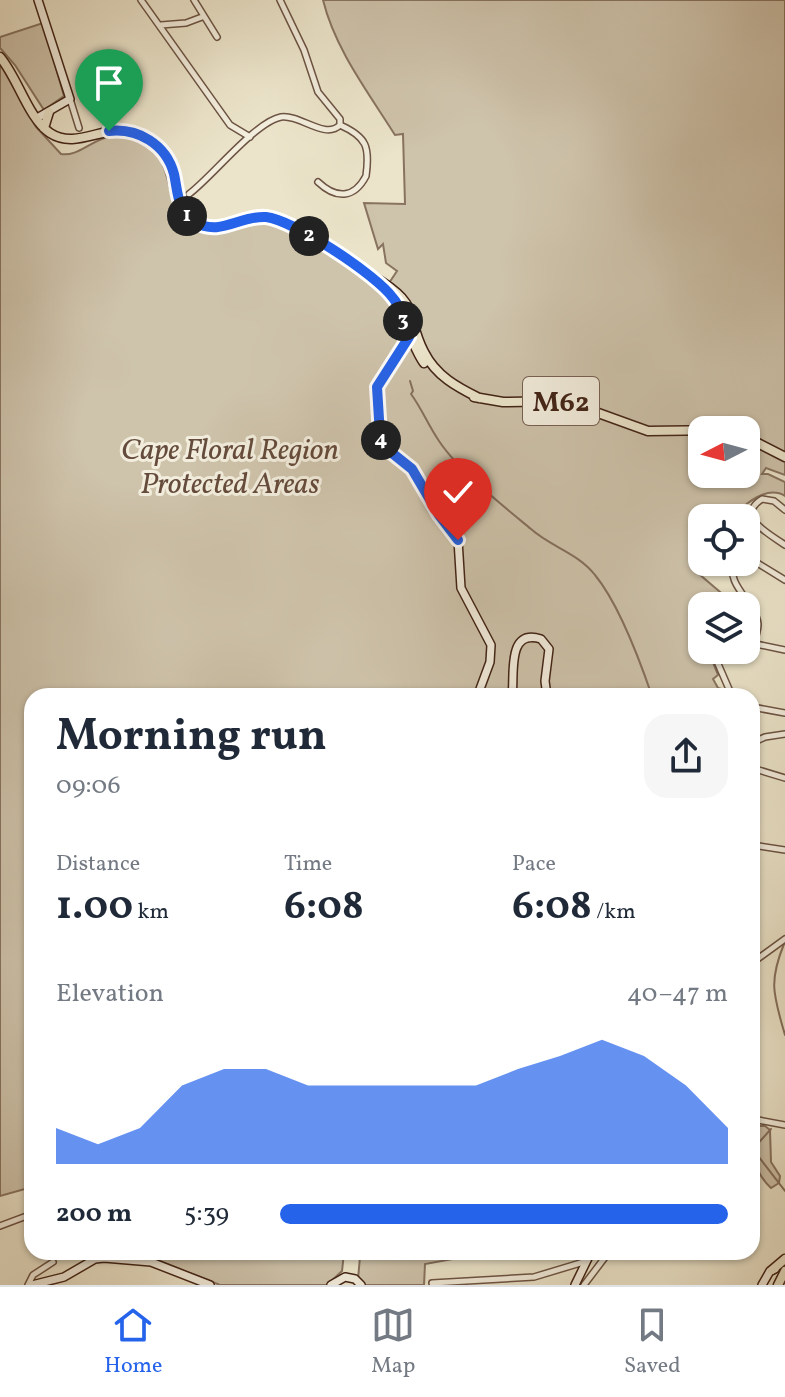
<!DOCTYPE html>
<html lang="en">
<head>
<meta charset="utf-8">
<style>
  body { margin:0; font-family:Vollkorn,serif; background:#f6f6f7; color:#1f2937; height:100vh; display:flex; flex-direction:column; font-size:30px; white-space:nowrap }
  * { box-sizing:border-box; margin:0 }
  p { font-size:26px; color:#747a83 }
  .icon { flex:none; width:44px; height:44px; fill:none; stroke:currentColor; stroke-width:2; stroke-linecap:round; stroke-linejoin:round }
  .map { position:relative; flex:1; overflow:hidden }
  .details { position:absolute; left:24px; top:688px; width:736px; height:572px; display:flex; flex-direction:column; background:#fff; border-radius:24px; box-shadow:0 2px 6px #0004 }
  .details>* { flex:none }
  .needle { width:52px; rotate:264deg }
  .buttons { position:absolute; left:688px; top:416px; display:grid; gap:16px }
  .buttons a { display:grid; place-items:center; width:72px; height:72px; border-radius:16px; background:#fff; box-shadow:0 2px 6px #0004; font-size:40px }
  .pin { position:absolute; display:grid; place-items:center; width:68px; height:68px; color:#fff; margin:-82px -34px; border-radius:50% 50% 50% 0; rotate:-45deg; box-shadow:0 0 8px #0007 }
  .pin .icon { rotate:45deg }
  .km { position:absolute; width:40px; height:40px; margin:-20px; border-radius:50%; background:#222; color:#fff; font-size:22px; line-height:40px; text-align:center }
  .round { display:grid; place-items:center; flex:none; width:84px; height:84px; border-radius:24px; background:#f6f6f7 }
  .head { display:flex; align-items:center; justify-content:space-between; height:136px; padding:0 32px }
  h1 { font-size:44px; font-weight:700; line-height:60px }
  .figures { display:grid; grid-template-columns:repeat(3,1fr); gap:12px; height:136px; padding:8px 32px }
  .figures div { display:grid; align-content:center }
  .figures b { font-size:40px; font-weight:700 }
  .figures small { font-size:22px; font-weight:400 }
  .figures p { font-size:22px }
  .chart { height:224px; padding:16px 32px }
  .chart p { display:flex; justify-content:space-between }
  .chart svg { width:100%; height:144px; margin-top:8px; fill:#2563eb; opacity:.7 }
  ul { padding:0 32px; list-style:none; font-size:26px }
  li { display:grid; grid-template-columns:128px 96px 1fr; align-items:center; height:60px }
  li i { height:20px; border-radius:10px; background:#2563eb }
  .tab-bar { display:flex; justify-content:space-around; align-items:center; height:112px; border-top:2px solid #e0e1e3; background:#fff; font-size:22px; color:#747a83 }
  .tab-bar a { display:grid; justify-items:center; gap:4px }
  .tab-bar .current { color:#2563eb }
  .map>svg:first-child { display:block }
</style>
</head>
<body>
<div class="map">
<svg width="785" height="1285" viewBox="0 0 785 1285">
  <rect width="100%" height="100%" fill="#ebe4ca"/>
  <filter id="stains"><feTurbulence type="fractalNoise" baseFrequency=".0025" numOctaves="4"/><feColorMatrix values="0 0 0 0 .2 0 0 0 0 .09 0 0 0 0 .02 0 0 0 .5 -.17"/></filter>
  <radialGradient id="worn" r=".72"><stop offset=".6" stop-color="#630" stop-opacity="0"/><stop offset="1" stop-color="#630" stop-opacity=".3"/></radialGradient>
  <path fill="#cec3ab" stroke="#887360" stroke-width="2" fill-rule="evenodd" d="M323,0H785V475L766,468L762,474H768L785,482V496C768,485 744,503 734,518H702V562H707L699,574L726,597L722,606H702V650H708L718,675L713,679L718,688L725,690L726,696H32V1187L0,1196V63L36,127L61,154C82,158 98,129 129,137C183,150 156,204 192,226C219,243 241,218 269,222C299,227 357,272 383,292L397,271L386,263L383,244L378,249L364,203L405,204L403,134L395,135C368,92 335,49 323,0ZM702,430H746V474H702Z
    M43,23L64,96L44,110L15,65L0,48V37Z
    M752,1126H765L770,1130L771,1162L780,1176L779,1183L771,1188C752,1171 752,1148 752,1126Z
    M138,1252H491L425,1264L424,1285H364L358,1279L360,1257L344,1253L342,1271L327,1285H220L152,1258L138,1256Z"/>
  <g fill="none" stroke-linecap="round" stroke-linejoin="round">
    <path stroke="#856f5d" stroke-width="2" d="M410,381L413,391L411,394C422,409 428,425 439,441C459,471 502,505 531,529C551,547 578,553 595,575C618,603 640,661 652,696
      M784,944C768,983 774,996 785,1035
      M752,1148L785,1191
      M753,1149L771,1129"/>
    <defs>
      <path id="street" d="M141,0L230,125L250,137
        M194,0L217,37
        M161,25L186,23L202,17
        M70,99L79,128
        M318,182C336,199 354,199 366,176C370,147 367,137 340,125
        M189,194C212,177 255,122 281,117C300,114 325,140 340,125V119L318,92L304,50L280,0
        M785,510L774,501L762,499C734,517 770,534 785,545
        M746,556L785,580
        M734,562C725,585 756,602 758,624C758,631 755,638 754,644
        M746,642L785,650
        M712,650L732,696
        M752,707L785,713
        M752,743L765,737L785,734
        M752,768L785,778
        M752,845L785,850
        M752,963L785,939
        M758,1120L785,1125
        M0,1226L32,1214
        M432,1283L534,1277L587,1261
        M28,1285L33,1275L53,1262
        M584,1285L609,1252"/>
      <path id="secondary" d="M37,118L70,99L38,0
        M409,337L378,385L380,435L387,449L412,469L440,517L458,540L461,588L491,645L490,662L480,689L481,696
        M512,696C515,676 506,628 541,639L549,649L545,681L547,696
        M32,1285L64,1277L95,1259L104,1258L151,1262L210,1285
        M331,1285L345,1277L355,1279L361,1285
        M575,1285L591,1252
        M762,1285L770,1271L775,1269"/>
      <path id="primary" d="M0,57C18,78 28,118 50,133C82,154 117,110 154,143C182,168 167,211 200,225C224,234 242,215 265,217C297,220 353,264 382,282C421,307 406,318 424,352C436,376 457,387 479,398
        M44,128L49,112
        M389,293C404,308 409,342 424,363
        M474,397L503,402L565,401L648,431L725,430
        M746,437L785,457
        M772,1270L785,1259
        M778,1285L785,1271"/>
    </defs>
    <use href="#street" stroke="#6c5343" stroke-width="8"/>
    <use href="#secondary" stroke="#422316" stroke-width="10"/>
    <use href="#primary" stroke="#422316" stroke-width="11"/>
    <use href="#street" stroke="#f2eddd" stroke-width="5"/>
    <use href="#secondary" stroke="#f2eddd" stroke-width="7"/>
    <use href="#primary" stroke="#ebe4ca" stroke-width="8"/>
  </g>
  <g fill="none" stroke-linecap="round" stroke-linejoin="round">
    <defs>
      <path id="route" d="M109,131C138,128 166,144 174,174C178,192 177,211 195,222C220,237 240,215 266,217C293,220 377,275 393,298C402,308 404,325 409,337L377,387L380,435L387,449L412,469L439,515L458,540"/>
    </defs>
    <use href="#route" stroke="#fff" stroke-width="16"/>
    <use href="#route" stroke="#2563eb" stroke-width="10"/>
  </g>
  <g text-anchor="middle" stroke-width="6" stroke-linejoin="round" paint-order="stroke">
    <rect fill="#f2eddd" stroke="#776052" stroke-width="2" x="523" y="377" width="76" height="48" rx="6"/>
    <g font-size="28" font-weight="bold" fill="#422316">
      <text x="561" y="411">M62</text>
    </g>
    <g font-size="30" font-style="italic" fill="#654b3b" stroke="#f2eddd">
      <text x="230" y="459">Cape Floral Region<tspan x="230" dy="34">Protected Areas</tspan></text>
    </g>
  </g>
  <rect width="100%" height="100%" filter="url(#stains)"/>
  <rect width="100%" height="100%" fill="url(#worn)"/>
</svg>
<div class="buttons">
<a><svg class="needle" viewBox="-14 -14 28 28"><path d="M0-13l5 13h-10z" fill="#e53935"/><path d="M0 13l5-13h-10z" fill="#747a83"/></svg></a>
<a><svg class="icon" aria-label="locate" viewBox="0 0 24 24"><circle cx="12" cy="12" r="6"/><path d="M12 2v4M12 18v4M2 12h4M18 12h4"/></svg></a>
<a><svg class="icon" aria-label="layers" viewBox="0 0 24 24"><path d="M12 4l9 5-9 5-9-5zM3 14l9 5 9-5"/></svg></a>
</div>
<div class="pin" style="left:109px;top:131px;background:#1e9e55"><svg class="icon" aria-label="arrive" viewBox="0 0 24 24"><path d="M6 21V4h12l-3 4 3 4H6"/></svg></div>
<div class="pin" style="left:458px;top:540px;background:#d93025"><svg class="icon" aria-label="check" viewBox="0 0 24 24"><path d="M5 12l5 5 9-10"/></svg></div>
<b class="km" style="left:187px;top:216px">1</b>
<b class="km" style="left:309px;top:236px">2</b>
<b class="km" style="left:403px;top:321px">3</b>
<b class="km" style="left:381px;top:440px">4</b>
<section class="details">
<div class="head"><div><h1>Morning run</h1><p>09:06</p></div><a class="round"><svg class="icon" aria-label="share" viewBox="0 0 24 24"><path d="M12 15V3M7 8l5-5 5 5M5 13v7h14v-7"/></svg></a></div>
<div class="figures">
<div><p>Distance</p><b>1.00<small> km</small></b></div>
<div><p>Time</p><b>6:08</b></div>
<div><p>Pace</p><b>6:08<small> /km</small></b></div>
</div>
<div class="chart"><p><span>Elevation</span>40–47 m</p>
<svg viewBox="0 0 160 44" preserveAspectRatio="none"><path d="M0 44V33L10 38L20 33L30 20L40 15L50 15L60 20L70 20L80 20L90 20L100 20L110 15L120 11L130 6L140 11L150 20L160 33V44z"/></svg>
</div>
<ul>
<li><b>200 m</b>5:39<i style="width:100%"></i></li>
</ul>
</section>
</div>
<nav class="tab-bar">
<a class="current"><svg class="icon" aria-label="home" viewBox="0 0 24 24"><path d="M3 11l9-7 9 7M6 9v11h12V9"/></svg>Home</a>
<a><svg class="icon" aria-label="map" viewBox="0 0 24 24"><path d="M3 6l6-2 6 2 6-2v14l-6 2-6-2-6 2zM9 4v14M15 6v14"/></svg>Map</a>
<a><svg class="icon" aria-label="saved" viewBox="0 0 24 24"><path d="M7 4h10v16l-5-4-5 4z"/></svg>Saved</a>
</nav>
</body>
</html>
